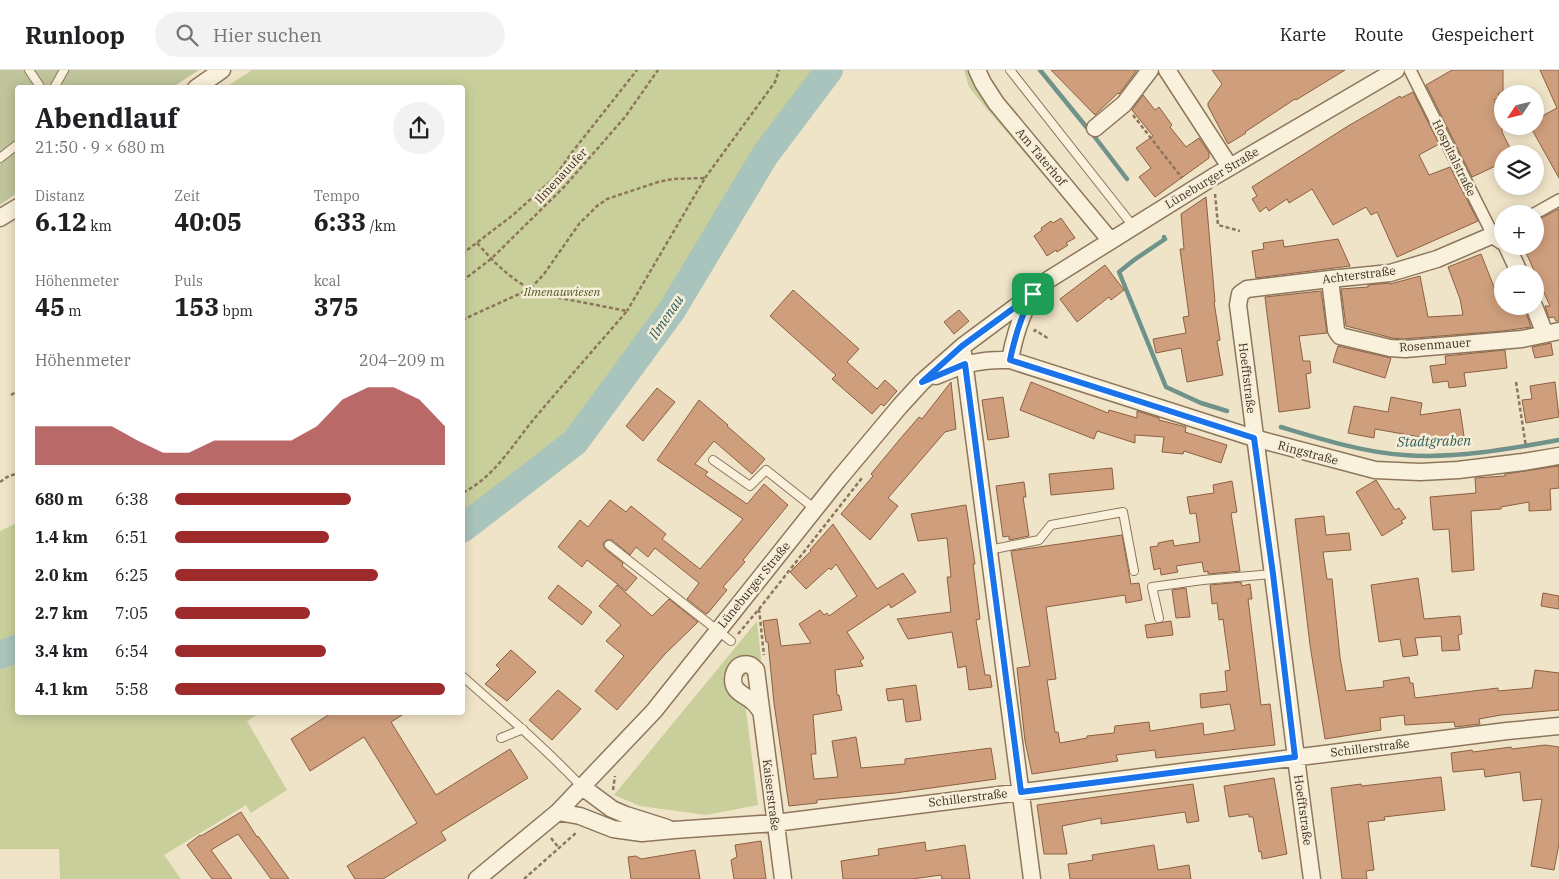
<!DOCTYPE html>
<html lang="de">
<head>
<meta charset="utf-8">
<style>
  body { margin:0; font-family:"IBM Plex Serif",serif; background:#f2f2f2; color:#202124; height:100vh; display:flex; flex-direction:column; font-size:19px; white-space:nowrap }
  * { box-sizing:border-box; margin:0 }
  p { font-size:16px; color:#757577 }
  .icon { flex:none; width:28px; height:28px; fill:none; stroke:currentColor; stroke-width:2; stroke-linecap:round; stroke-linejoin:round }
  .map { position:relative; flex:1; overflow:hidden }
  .details { position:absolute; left:15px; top:15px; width:450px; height:630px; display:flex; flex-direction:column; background:#fff; border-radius:5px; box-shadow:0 2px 12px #0003 }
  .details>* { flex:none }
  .needle { width:32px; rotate:235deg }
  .controls { position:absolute; left:1494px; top:15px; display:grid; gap:10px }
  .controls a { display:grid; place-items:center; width:50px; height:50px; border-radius:50%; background:#fff; box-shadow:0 2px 12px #0003; font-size:25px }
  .pin { position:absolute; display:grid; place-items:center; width:42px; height:42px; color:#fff; margin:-21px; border-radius:10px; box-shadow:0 2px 8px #0006 }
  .round { display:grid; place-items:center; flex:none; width:52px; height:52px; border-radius:26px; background:#f2f2f2 }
  .headline { display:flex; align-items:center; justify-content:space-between; height:85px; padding:0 20px }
  h1 { font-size:28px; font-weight:700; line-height:38px }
  .metrics { display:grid; grid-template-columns:repeat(3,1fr); gap:8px; height:85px; padding:5px 20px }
  .metrics div { display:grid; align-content:center }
  .metrics b { font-size:25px; font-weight:700 }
  .metrics small { font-size:14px; font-weight:400 }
  .metrics p { font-size:14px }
  .chart { height:140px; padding:10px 20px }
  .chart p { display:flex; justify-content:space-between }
  .chart svg { width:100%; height:90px; margin-top:5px; fill:#9e2a2b; opacity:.7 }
  ul { padding:0 20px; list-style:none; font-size:16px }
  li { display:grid; grid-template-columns:80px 60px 1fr; align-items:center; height:38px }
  li i { height:12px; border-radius:6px; background:#9e2a2b }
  header { display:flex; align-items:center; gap:30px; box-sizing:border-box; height:70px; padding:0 25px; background:#fff; border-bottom:1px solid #e0e0e0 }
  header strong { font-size:24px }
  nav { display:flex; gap:28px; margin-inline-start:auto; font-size:18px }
  .search { width:350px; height:45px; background:#f2f2f2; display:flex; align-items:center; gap:12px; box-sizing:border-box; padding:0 18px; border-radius:28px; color:#757577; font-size:19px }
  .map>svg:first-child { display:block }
</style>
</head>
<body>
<header>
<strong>Runloop</strong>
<div class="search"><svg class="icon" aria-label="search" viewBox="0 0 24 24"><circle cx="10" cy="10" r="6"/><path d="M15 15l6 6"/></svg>Hier suchen</div>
<nav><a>Karte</a><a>Route</a><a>Gespeichert</a></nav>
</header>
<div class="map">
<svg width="1559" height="809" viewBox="0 0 1559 809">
  <rect width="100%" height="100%" fill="#f0e4c8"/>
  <path fill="#c9cf9b" d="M252,0H829L765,85L672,240L575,372L463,459L462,18L226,17Z
    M964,0H975L1045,104L1042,103L980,31L969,17Z
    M17,453L18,642L260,643L247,651L287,720L251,743L246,735L164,785L181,809H60L59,779H0V461Z
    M757,551L762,598L737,610L746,640L758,735L706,745L640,736L614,725Z"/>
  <path fill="#bfc49a" d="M0,0H199L173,17L18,18L17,123L0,135Z"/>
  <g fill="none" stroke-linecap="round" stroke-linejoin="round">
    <path stroke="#6f938a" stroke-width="4.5" d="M1040,0L1088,59
      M1094,66L1127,109
      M1164,167L1165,169L1134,190L1119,202L1166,317L1201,333L1227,341
      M1281,357C1321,369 1362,382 1404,385C1455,389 1509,379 1559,370"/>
    <path stroke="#a9c4bc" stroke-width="28" d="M462,459L575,372L672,240L765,85L829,0
      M0,585L18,578"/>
  </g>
  <path fill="#cf9f7d" stroke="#8d5f41" d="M1051,0H1137L1119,24L1118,23L1095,45Z
    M1212,0H1345L1296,30L1295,29L1245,62L1246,63L1228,74L1208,36V33L1222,14Z
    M1452,0H1503V21L1498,24L1500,27L1494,30L1502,44V62L1513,84H1502V93L1472,107L1426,15Z
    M1540,0H1559V108L1530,56H1535V50L1557,38Z
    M1413,22L1439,74L1419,85L1429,105L1450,97L1478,151L1397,187L1377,142L1371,145L1366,137L1333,155L1312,119L1289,133L1287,129L1269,141L1266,137L1260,142L1252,129L1257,126L1252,117L1348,56L1400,26L1401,28Z
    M1143,25L1155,40L1159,37L1172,55L1170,57L1186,77L1199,68L1209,83V88L1155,127L1139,107L1151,98L1136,78L1153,66L1132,40Z
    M1206,127L1215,232H1214L1220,270L1217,271L1223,305L1187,312L1181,278L1156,283L1153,269L1186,263L1183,247L1189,246L1180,179H1184L1181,144Z
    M1559,139V251H1556L1554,247L1549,248L1545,236H1550L1523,176H1535V151Z
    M1061,148L1075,168L1066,173L1068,175L1057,182L1056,180L1047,186L1034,166L1042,160L1041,158L1051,151L1053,153Z
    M1338,169L1350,196L1256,208L1252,181L1264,179L1263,173L1283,170L1284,177Z
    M1481,184L1496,222L1502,219V236H1524L1531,257L1503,261L1402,269L1392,268L1346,256L1341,219L1368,217V215L1390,213V214L1420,206L1428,247L1463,245L1460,229L1448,197Z
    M1105,195L1124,220L1111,230L1109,227L1077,252L1060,229Z
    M793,220L859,279L847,292L877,319L885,310L897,321L884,336L881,334L872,344L832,309L836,305L770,246Z
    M1321,221L1327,263L1299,266L1303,291H1310L1311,303L1306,304L1310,338L1279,342L1265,227Z
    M959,240L969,251L954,264L944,252Z
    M1551,273L1553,285L1535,288L1532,277Z
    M1338,276L1391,288L1385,308L1333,292Z
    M1505,280L1507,298L1464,303L1466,316L1449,318L1448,311L1433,313L1430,296L1446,294L1445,286Z
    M951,312L956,359L945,362L888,428L898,436L870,470L841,444L873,406L871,404L900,369L919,347L922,349Z
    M1031,312L1108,343L1109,340L1137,348V341L1159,348V350L1186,357L1185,362L1227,375L1221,393L1184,381L1183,384L1162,382L1164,367L1135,365V373L1097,361L1094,369L1020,340Z
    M1555,312L1559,347L1526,353L1522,330L1532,329L1530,316Z
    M657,318L675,332L643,371L626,356Z
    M1003,327L1009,367L988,370L982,330Z
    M1391,327L1422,333L1420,345L1460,339L1464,366L1437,370L1375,359L1374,368L1348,363L1354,336L1388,342Z
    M699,330L728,355L727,356L765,389L752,404L714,371L695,394L708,402L705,405L747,434L764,414L788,435L743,490L745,492L723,517L727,520L708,543L706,544L687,529L699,513L655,478L648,487L636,477L630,485L612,470H607L604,472L603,475L605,479L623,493L622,496L637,508L626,521L587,490L582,497L558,477L580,450L588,457L610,430L626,442L631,436L666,464L662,469L700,499L743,449L657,390Z
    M1559,396V418L1550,419L1551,440L1529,441V432L1501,437V439L1471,441L1474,500L1452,502L1449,459L1433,460L1430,427L1476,423L1475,408L1505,406V404Z
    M1112,398L1114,419L1051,425L1049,404Z
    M1376,410L1395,440L1399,438L1406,448L1401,451L1403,453L1382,466L1356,422Z
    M1232,411L1237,442L1231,443L1240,501L1208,504V501L1204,502L1202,492L1176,496L1178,502L1161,505L1160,498L1154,500L1150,477L1158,476V473L1173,470L1174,476L1200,472L1196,443L1190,444L1187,427L1214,423L1213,415Z
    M1024,412L1026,427H1023L1029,466L1009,470V466L1003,467L996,416Z
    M966,435L975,494H973L980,549L976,550L985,605H990L992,617L969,620L966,596L958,598L952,562L908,569L897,549L951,542L947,507H951L947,468L918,471L911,444Z
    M1324,446L1326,465L1349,463L1351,480L1323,482L1327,509H1332L1340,587L1346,621L1384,617L1383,611L1409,607L1410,613H1413L1415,628L1498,618V621L1532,618L1535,600L1559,603V640L1501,645L1479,649L1480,654L1455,657L1454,652L1405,655L1404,645L1380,648L1381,660L1325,669L1310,575L1295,449Z
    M833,454L877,519L903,503L916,522L891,538L889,534L847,562L864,588L860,591L863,596L835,600L837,625H839L842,640L813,645L816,684H811L814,709L838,707L832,671L856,667L861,698L905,694V689L991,678L996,709L895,723L817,730V733L789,736L774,633L768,572H766L763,551L777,549L781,576L811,573L799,554L820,540L824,545L827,543L829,546L857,526L836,494L831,500L829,498L806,519L790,502L811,481L810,480Z
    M1122,465L1131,514L1139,513L1142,530L1126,533L1125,525L1046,537L1056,609L1047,610L1055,662H1058L1060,673L1087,668V666L1114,663L1115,656L1149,652L1150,661L1203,653L1204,665L1235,660L1230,634L1201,638L1200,624L1227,621L1225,601L1230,600L1223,549L1219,550L1217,533L1212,534L1210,515L1241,512L1242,516L1250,514L1252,529H1248L1261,635L1270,634L1275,675L1156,688L1155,680L1116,685L1118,691L1032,704L1025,671L1017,598L1030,596L1011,481Z
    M1418,508L1424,549L1460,546L1462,564L1458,565L1460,580L1442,581L1441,566L1415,568L1418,585L1403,587L1400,569L1379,572L1371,515Z
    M558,515L592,542L582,555L548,528Z
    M617,515L652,546L669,529L698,552L665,584L617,640L595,621L624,586L606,571L621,555L599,536Z
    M1186,518L1190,547L1176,548L1172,520Z
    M1543,523L1559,526V539L1541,536Z
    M1171,551L1173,565L1147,568L1145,555Z
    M511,580L536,602L507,631L485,614L500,599L496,595Z
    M916,615L921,650L906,652L903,629L888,631L886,619Z
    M558,620L581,639L552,670L529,650Z
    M333,642H407L391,652L436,725L510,679L528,708L441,762L446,770L383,809H355L347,796L417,753L364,667L310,701L291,669Z
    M1545,675L1559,677V774L1554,800L1531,796L1542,729L1523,731L1520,702L1485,707L1484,699L1453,702L1451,683L1472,680L1473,682L1511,677L1512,679Z
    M1441,707L1445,740L1384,747L1385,750L1368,752L1374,800L1366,801L1367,809H1342L1331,718L1361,714L1362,716Z
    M1274,708L1287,784L1262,789L1261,781L1259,782L1253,747H1249V744L1229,747L1224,716Z
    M1193,714L1199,751L1187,753L1185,742L1101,754V748L1062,756L1067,784H1044L1037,735Z
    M241,742L257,767L258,766L289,809H271L238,764L211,780L232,809H212L187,775L200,765L201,766Z
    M761,771L766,809H734L731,790L737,787L735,775Z
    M925,772L926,781L965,775L970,809H942L941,805L912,809H843L841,791L879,785L878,779Z
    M1154,775L1158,800L1189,795L1191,809H1070L1068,794L1093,790L1092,785Z
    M695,780L700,809H631L628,787L636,786L641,789Z"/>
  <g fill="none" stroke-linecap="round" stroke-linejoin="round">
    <defs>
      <path id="service" d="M29,0L41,18
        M1010,0L1133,156
        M54,18L64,0
        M0,88L18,74
        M713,390L750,416L766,400L815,439
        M609,475L731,571
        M989,480L1039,470L1051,455L1123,442L1134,501
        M1159,548L1152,517L1203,510L1273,504
        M462,606C503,642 544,677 581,716
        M501,668L523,659"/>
      <path id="pedestrian" d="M1410,0L1493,165L1502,160
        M1534,144L1559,130"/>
      <path id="minor" d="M977,0L983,13L996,33L1110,170
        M1167,0L1230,97
        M196,18L222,0
        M1095,58L1124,34L1150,0
        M0,148L18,137
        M1507,176L1520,204
        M1330,209L1336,260L1340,266L1390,278L1405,279L1522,269L1559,261
        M1534,236L1545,264
        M963,283L1032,809
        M1010,290C1014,268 1020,247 1031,228
        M936,306C964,294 979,289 1010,290L1254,368L1375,400L1420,402L1458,400L1523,392L1559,386
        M760,640C758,637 756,634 752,631C747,627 740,624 736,619C729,610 735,590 750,595C752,596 754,598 756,600L783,809
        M581,716L612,739L626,745L667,758
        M558,742L580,746L613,759L642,763L674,760L775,753L1507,661L1559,656
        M477,809L558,742L654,641L838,410L900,336L922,312L963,276L1033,224L1048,210L1213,107L1396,0
        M1312,809C1298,708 1286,606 1273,505C1262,415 1249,325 1238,235L1240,224L1247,219L1330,209L1390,203L1437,189L1493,165L1502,171"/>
    </defs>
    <use href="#service" stroke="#8d765c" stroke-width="10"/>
    <use href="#pedestrian" stroke="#8d765c" stroke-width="14"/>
    <use href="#minor" stroke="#8d765c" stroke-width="19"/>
    <path stroke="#8d765c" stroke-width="2.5" stroke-dasharray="4 2.5" stroke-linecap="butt" d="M1133,45L1182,108
      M705,108L775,12L779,0
      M1215,124L1218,155L1240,161
      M477,173C494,192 507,206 530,219L544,204L579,154L597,136L607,129L658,112L673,109L705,108L627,241
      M462,184L513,145L553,109L573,81L637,0
      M462,211L491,189L564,117L625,47L658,0
      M462,250L530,219L544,225L627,241C596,277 565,312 534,349C513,374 494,408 462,423
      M1034,262L1035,260L1049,269
      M1516,312L1526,377
      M11,325L18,321
      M0,412L7,407L18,403
      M759,539L764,585
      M738,564L759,539L862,408
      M613,720L615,706
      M551,768L559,778
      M524,809L577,762"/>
    <use href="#service" stroke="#faf1dc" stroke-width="8"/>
    <use href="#pedestrian" stroke="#faf1dc" stroke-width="11"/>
    <use href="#minor" stroke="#faf1dc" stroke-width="16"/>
  </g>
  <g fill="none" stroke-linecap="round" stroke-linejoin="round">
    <defs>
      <path id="route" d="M1033,224C1021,245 1015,266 1010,290L1254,368L1273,504L1295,687L1021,722L965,294L922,312L962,276Z"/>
    </defs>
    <use href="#route" stroke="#fff" stroke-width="10"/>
    <use href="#route" stroke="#1a73e8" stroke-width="6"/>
  </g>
  <g text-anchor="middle" stroke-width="5" stroke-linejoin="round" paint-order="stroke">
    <g font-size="12" fill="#3d2e20" stroke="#f7eed8">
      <text transform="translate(1041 87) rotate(50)" y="4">Am Taterhof</text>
      <text transform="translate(1454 88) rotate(64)" y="4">Hospitalstraße</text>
      <text transform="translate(561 106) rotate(-47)" y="4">Ilmenauufer</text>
      <text transform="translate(1212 108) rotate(-31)" y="4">Lüneburger Straße</text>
      <text transform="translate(1359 205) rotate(-7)" y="4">Achterstraße</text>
      <text transform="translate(1435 275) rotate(-4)" y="4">Rosenmauer</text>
      <text transform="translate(1247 308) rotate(83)" y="4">Hoefftstraße</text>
      <text transform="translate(1308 383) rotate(15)" y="4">Ringstraße</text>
      <text transform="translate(754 515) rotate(-51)" y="4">Lüneburger Straße</text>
      <text transform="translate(1370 678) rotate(-7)" y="4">Schillerstraße</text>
      <text transform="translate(771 725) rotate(83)" y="4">Kaiserstraße</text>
      <text transform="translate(968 728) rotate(-7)" y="4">Schillerstraße</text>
      <text transform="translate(1303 740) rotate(82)" y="4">Hoefftstraße</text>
    </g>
    <g font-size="12" font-style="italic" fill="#4d5a26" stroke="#f7eed8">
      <text x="562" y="226">Ilmenauwiesen</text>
    </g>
    <g font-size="14" font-style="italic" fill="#2f5d5a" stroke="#f7eed8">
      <text transform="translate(666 247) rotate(-56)" y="5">Ilmenau</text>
      <text transform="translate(1434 371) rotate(-1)" y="5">Stadtgraben</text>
    </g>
  </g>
</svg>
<div class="controls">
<a><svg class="needle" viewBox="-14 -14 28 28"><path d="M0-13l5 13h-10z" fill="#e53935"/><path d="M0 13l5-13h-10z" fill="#757577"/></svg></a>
<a><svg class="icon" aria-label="layers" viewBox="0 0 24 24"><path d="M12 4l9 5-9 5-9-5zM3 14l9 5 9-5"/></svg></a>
<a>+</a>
<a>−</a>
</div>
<div class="pin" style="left:1033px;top:224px;background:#1e9e55"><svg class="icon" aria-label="arrive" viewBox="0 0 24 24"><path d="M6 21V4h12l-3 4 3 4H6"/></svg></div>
<section class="details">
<div class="headline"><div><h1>Abendlauf</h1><p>21:50 · 9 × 680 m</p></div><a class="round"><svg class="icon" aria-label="share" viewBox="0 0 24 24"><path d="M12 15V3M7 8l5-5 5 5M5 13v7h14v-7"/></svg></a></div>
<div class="metrics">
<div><p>Distanz</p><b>6.12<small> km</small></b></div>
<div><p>Zeit</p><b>40:05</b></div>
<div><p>Tempo</p><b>6:33<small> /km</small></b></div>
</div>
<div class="metrics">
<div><p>Höhenmeter</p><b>45<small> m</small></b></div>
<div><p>Puls</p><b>153<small> bpm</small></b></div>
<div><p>kcal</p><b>375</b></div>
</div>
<div class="chart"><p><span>Höhenmeter</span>204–209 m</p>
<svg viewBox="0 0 160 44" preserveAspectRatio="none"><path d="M0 44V25L10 25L20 25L30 25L40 32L50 38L60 38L70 32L80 32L90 32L100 32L110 25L120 12L130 6L140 6L150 12L160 25V44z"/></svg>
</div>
<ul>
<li><b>680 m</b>6:38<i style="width:65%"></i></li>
<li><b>1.4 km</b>6:51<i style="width:57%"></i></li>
<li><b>2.0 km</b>6:25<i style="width:75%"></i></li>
<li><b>2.7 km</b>7:05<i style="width:50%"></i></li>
<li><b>3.4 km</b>6:54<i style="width:56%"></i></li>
<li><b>4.1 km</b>5:58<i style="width:100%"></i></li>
</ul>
</section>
</div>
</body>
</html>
